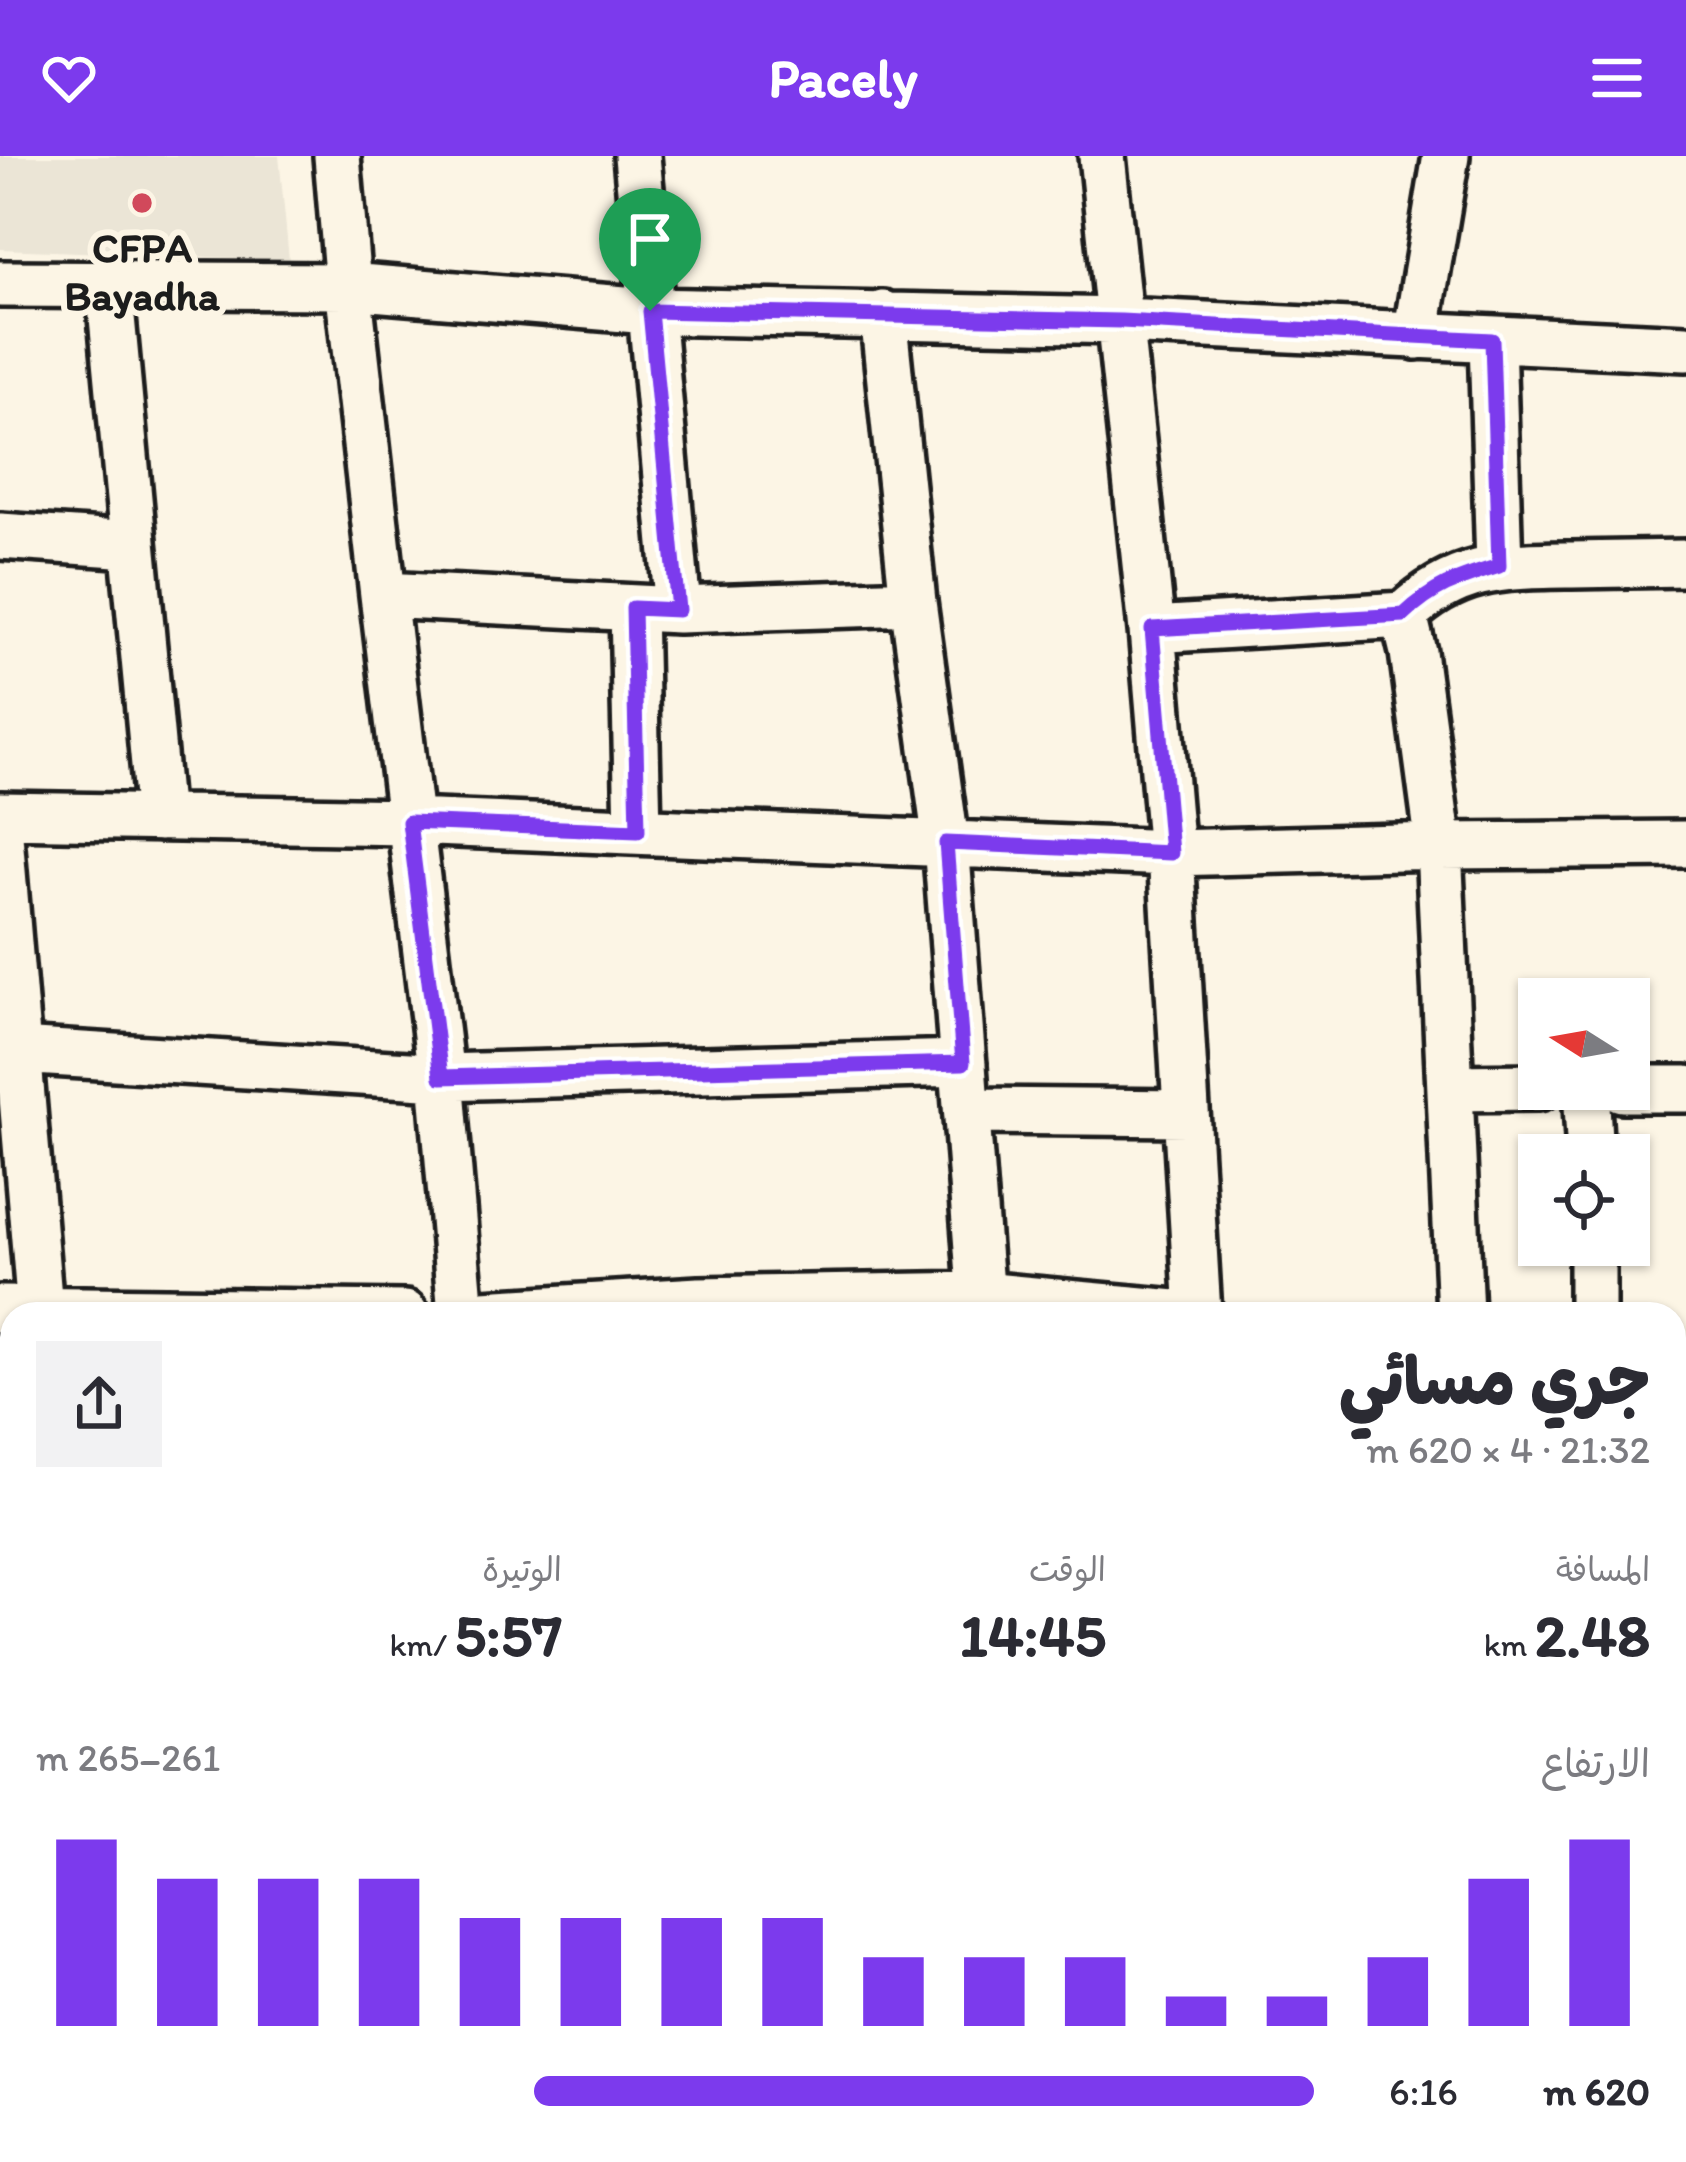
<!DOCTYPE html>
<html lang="ar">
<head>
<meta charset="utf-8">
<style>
  body { margin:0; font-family:Itim,"Playpen Sans Arabic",sans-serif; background:#f2f2f3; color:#2b2b33; direction:rtl; height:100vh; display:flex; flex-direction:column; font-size:45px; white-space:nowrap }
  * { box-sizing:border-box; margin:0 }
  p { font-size:39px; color:#7c7c81 }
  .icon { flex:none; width:66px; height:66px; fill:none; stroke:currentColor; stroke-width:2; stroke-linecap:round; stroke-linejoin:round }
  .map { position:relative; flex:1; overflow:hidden; direction:ltr }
  .drawer { position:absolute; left:0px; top:1146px; width:1686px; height:861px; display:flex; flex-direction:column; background:#fff; border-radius:36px 36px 0 0; box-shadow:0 3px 9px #0004; direction:rtl }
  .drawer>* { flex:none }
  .needle { width:78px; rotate:281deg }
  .buttons { position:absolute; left:1518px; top:822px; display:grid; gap:24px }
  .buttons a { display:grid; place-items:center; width:132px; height:132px; border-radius:0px; background:#fff; box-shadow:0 3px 9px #0004; font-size:60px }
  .pin { position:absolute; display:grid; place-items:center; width:102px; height:102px; color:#fff; margin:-123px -51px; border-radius:50% 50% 50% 0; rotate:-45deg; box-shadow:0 0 12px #0007 }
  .pin .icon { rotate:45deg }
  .round { display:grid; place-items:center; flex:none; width:126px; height:126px; border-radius:0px; background:#f2f2f3 }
  .headline { display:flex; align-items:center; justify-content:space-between; height:204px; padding:0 36px }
  h1 { font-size:66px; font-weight:800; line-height:90px }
  .metrics { display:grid; grid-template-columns:repeat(3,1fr); gap:18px; height:204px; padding:12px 36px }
  .metrics div { display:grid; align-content:center }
  .metrics b { font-size:60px; font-weight:800 }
  .metrics small { font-size:33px; font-weight:400 }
  .metrics p { font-size:33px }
  .chart { height:336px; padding:24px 36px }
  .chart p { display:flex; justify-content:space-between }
  .chart svg { width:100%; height:216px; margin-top:12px; stroke:#7c3aed; stroke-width:6 }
  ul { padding:0 36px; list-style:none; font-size:39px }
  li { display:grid; grid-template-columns:192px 144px 1fr; align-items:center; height:90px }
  li i { height:30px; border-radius:15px; background:#7c3aed }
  header { display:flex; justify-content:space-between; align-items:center; height:156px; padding:0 36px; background:#7c3aed; color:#fff; font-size:54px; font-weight:800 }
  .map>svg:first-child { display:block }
</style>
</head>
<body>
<header><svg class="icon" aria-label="menu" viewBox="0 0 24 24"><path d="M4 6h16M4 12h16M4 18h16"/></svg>Pacely<svg class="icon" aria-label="heart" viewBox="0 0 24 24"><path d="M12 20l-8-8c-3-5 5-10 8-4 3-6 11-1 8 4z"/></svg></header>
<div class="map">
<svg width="1686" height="2006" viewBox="0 0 1686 2006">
  <rect width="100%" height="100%" fill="#fcf5e5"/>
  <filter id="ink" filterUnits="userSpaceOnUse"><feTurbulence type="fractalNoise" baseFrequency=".00833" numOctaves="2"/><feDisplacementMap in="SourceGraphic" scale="24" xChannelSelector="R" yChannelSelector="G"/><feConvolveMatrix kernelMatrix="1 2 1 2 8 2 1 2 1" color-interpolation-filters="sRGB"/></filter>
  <g filter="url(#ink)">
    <path fill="#ebe5d6" d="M0,0H279L289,104L0,93Z"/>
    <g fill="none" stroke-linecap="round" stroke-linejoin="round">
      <defs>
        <path id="minor" d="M337,0L348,130L383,439L441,921L461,1158
          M637,0L678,454
          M1102,0L1152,474L1171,697L1198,1158
          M0,128L348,130L649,155L1121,165L1686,192
          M109,129L159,662
          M883,158L913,446L946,687L982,1158
          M1416,180L1446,0
          M1492,184L1499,410
          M0,380L132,389
          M383,439L678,454L913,446
          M633,452L638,675
          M1152,474L1404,459
          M0,659L409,666L1171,697L1439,690L1686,688
          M0,680L40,1154
          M18,895L441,921L963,907
          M1450,932L1539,931
          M1586,933L1590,999
          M1622,933H1686
          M967,955L1186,957
          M1592,1089V1158
          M0,1153L405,1158
          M467,1158L699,1144L981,1139L1186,1158
          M1460,1158L1439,690L1413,496L1404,459C1457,409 1503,410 1572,409C1610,408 1648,408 1686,407
          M0,1351H12
          M1674,1396H1686
          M1674,1788H1686
          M0,1983L12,1590
          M1425,1997L1557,1998
          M302,2006L303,1995
          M638,2006L639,1995
          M1199,2006V1995"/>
      </defs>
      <use href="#minor" stroke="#1c1c1c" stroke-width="54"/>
      <use href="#minor" stroke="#fcf5e5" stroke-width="45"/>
    </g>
  </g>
  <g fill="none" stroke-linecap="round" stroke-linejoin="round" filter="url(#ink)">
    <defs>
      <path id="route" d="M650,155L1121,165L1492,184L1499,410C1458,423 1436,429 1404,459L1152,473L1171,697L946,687L963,907L441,921L409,666L638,675L633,452L678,454Z"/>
    </defs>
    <use href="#route" stroke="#fff" stroke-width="24"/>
    <use href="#route" stroke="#7c3aed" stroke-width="15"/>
  </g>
  <circle fill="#d1495b" stroke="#fcf5e5" stroke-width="4.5" cx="142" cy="47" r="12"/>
  <g text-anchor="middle" stroke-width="12" stroke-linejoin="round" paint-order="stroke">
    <g font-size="42" font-weight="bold" fill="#1c1c1c" stroke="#fcf5e5">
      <text x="142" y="106">CFPA<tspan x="142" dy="48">Bayadha</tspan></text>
    </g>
  </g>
</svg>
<div class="buttons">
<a><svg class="needle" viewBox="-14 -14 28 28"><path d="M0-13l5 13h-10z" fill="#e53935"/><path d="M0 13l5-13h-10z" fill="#7c7c81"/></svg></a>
<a><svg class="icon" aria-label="locate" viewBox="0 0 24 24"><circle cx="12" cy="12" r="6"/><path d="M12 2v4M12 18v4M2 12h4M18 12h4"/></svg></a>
</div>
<div class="pin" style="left:650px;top:155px;background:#1e9e55"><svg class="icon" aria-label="arrive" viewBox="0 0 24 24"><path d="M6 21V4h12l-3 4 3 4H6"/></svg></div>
<section class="drawer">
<div class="headline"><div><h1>جري مسائي</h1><p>21:32 · 4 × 620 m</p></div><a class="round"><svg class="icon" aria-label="share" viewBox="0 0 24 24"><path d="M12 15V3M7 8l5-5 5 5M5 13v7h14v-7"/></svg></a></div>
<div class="metrics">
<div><p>المسافة</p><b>2.48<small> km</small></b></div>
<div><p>الوقت</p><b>14:45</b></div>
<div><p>الوتيرة</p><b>5:57<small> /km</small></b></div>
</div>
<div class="chart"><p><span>الارتفاع</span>261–265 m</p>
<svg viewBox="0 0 160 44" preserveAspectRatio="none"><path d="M5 44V6M15 44V14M25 44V14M35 44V14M45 44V22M55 44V22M65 44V22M75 44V22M85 44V30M95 44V30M105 44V30M115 44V38M125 44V38M135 44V30M145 44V14M155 44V6"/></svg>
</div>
<ul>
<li><b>620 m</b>6:16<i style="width:61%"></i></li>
</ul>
</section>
</div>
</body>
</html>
